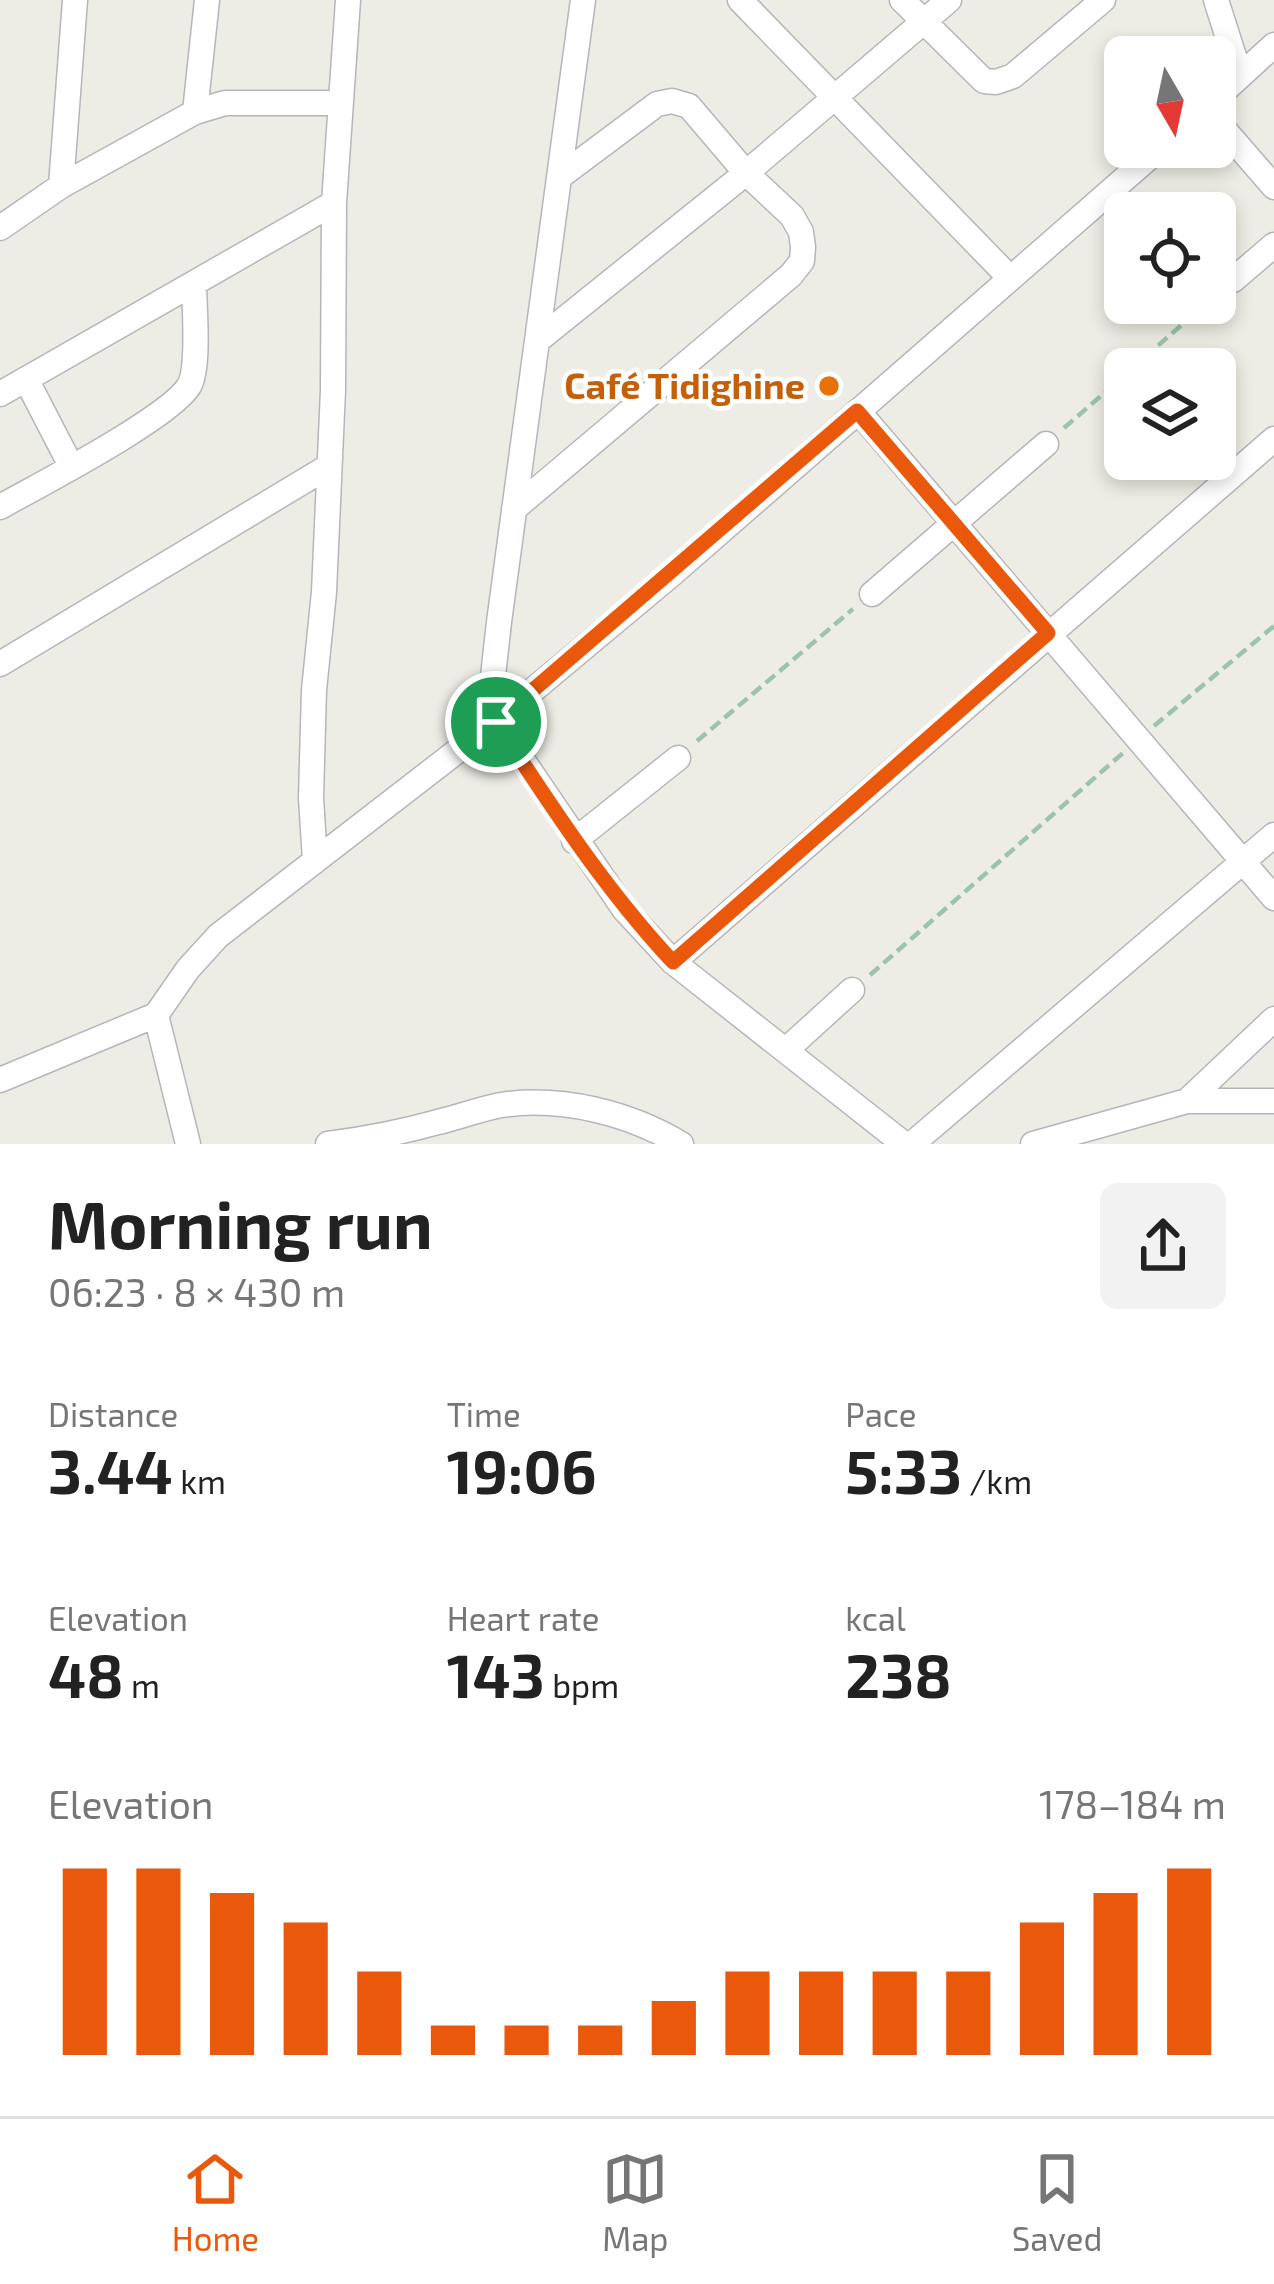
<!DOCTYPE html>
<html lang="en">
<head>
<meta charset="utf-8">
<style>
  body { margin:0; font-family:"Exo 2",sans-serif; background:#f2f2f2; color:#222; height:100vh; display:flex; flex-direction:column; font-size:45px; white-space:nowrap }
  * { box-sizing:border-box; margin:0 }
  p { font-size:39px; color:#767676 }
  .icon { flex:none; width:66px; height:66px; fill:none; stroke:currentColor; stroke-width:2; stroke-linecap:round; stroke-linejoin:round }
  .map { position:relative; height:1144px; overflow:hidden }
  .side { display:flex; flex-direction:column; background:#fff; flex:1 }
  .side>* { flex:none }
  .needle { width:78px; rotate:171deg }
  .tools { position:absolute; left:1104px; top:36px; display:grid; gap:24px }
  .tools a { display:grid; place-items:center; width:132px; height:132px; border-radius:18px; background:#fff; box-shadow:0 6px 18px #0003; font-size:60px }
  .pin { position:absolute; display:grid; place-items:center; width:102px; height:102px; color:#fff; margin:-51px; border:6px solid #fff; border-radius:50%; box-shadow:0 3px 12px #0007 }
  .round { display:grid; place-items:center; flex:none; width:126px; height:126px; border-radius:18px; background:#f2f2f2 }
  .summary { display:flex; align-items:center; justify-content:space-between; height:204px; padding:0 48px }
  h1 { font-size:66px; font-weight:700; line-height:90px }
  .stats { display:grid; grid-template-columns:repeat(3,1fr); gap:18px; height:204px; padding:12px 48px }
  .stats div { display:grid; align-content:center }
  .stats b { font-size:60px; font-weight:700 }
  .stats small { font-size:33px; font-weight:400 }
  .stats p { font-size:33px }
  .chart { height:336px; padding:24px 48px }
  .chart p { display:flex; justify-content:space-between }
  .chart svg { width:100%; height:216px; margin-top:12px; stroke:#ea580c; stroke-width:6 }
  .dock { display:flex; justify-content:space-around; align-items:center; height:168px; border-top:3px solid #e0e0e0; background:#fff; font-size:33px; color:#767676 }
  .dock a { display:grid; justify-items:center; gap:6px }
  .dock .selected { color:#ea580c }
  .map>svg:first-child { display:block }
</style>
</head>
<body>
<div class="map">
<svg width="1274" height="1144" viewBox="0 0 1274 1144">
  <rect width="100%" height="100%" fill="#eeede5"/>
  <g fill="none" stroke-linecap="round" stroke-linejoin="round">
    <defs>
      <path id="street" d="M583,0L499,622L493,676L496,721L624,909L673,962L904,1144
        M740,0L1010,278
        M902,0L984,81L996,82L1013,76L1103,0
        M1216,0L1240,75
        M1215,99L1274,45
        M195,112L207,0
        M1215,119L1274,187
        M61,186L75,0
        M0,228L61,186L195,112L225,103H341
        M1233,280L1274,245
        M537,341L746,173L949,0
        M26,379L71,466
        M0,394L334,203
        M858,411L1274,898
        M0,507C39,485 169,418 189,386C200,367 194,306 194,283
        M514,509L791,275L802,261L803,247L801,232L792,216L746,173L689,106L672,101L657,104L562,175
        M872,594L1046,444
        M0,664L329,466
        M574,841L678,758
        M315,861L311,798L314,690L324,592L333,390L334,203L348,0
        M673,962L1274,439
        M156,1015L188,969L218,936L496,721L672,574L1161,147
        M156,1015L188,1144
        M786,1050L852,990
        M0,1080L156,1015
        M1187,1101L1274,1019
        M328,1144C366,1139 402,1132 438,1122C459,1117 480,1109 501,1105C562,1096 629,1113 681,1144
        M912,1144L1274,835
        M1033,1144L1187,1101H1274"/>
    </defs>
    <use href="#street" stroke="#b5b6bb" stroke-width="27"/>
    <path stroke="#9cc4ad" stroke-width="4.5" stroke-dasharray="12 6" stroke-linecap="butt" d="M1131,369L1207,303
      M1064,428L1125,375
      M1154,726L1274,626
      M697,741L853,609
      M870,975L1123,753"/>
    <use href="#street" stroke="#fff" stroke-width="24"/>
  </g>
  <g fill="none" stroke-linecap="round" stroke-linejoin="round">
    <defs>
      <path id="route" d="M857,411L1048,633L673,962C604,888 551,806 496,722Z"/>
    </defs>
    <use href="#route" stroke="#fff" stroke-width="24"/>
    <use href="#route" stroke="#ea580c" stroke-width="15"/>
  </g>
  <circle fill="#e8710a" stroke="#fff" stroke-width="4.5" cx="829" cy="386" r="12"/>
  <g text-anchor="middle" stroke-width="9" stroke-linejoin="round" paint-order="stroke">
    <g font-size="36" font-weight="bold" fill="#c56008" stroke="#fff" text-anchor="end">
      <text x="805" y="399">Café Tidighine</text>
    </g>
  </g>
</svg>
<div class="tools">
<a><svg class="needle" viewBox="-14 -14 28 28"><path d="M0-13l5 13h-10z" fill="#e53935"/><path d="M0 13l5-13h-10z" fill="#767676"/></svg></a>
<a><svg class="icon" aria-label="locate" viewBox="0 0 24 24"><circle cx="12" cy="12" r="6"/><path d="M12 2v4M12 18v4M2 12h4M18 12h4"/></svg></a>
<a><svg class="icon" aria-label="layers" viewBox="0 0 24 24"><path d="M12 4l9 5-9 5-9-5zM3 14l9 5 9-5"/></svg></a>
</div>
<div class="pin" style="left:496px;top:722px;background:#1e9e55"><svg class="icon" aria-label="arrive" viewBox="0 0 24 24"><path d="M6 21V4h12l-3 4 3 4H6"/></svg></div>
</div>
<section class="side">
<div class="summary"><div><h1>Morning run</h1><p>06:23 · 8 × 430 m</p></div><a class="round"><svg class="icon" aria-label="share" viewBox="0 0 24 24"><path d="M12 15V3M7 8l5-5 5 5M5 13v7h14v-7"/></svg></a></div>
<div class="stats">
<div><p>Distance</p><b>3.44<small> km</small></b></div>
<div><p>Time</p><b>19:06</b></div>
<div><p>Pace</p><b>5:33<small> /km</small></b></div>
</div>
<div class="stats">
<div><p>Elevation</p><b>48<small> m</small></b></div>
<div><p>Heart rate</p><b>143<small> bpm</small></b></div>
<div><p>kcal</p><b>238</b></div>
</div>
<div class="chart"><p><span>Elevation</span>178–184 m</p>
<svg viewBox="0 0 160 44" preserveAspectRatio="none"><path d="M5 44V6M15 44V6M25 44V11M35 44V17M45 44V27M55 44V38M65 44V38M75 44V38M85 44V33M95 44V27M105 44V27M115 44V27M125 44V27M135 44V17M145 44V11M155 44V6"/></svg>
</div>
</section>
<nav class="dock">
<a class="selected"><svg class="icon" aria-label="home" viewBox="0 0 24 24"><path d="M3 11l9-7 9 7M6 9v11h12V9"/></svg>Home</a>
<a><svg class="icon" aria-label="map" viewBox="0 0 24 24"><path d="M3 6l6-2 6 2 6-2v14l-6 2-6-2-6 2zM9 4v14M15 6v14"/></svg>Map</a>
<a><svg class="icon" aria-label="saved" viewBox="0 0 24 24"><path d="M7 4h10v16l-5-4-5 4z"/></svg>Saved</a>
</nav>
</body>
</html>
